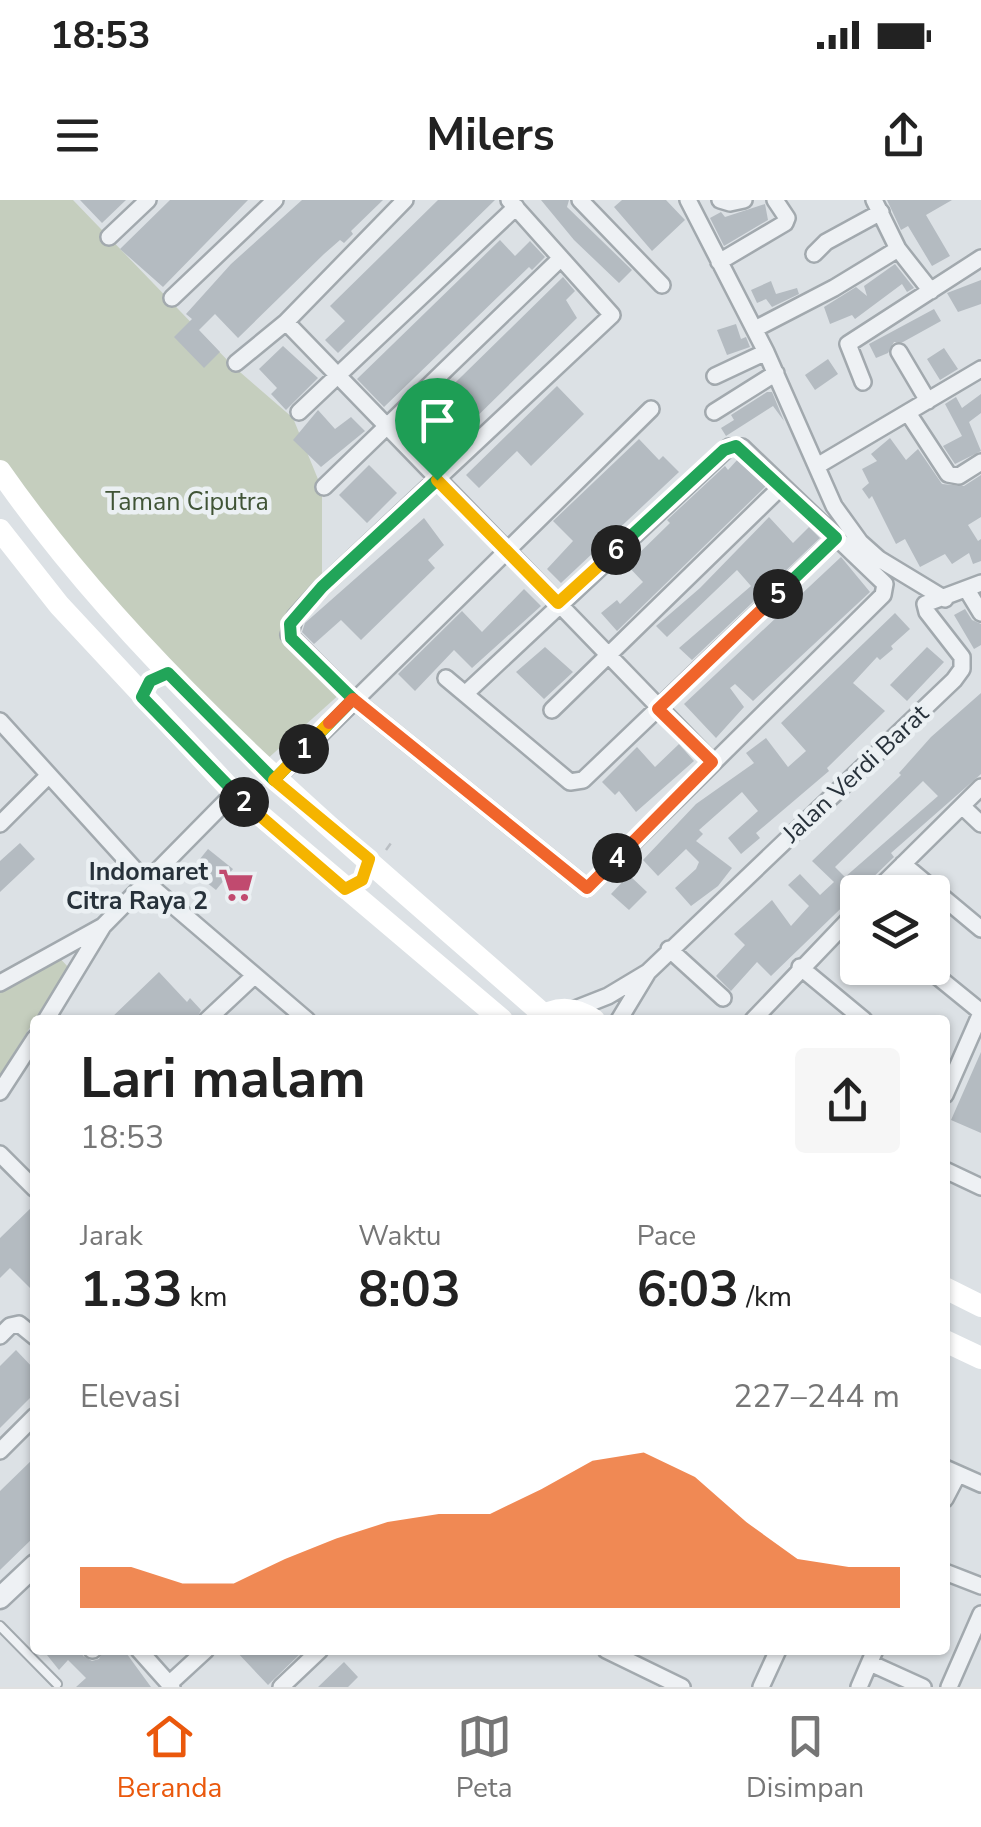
<!DOCTYPE html>
<html lang="id">
<head>
<meta charset="utf-8">
<style>
  body { margin:0; font-family:"Nunito Sans",sans-serif; background:#f6f6f6; color:#222; height:100vh; display:flex; flex-direction:column; font-size:38px; white-space:nowrap }
  * { box-sizing:border-box; margin:0 }
  p { font-size:32px; color:#767676 }
  .icon { flex:none; width:55px; height:55px; fill:none; stroke:currentColor; stroke-width:2; stroke-linecap:round; stroke-linejoin:round }
  .map { position:relative; flex:1; overflow:hidden }
  .drawer { position:absolute; left:30px; top:815px; width:920px; height:640px; display:flex; flex-direction:column; background:#fff; border-radius:10px; box-shadow:0 2px 8px #0004 }
  .drawer>* { flex:none }
  .fabs { position:absolute; left:840px; top:675px; display:grid; gap:20px }
  .fabs a { display:grid; place-items:center; width:110px; height:110px; border-radius:10px; background:#fff; box-shadow:0 2px 8px #0004; font-size:50px }
  .pin { position:absolute; display:grid; place-items:center; width:85px; height:85px; color:#fff; margin:-102px -42px; border-radius:50% 50% 50% 0; rotate:-45deg; box-shadow:0 0 10px #0007 }
  .pin .icon { rotate:45deg }
  .km { position:absolute; width:50px; height:50px; margin:-25px; border-radius:50%; background:#222; color:#fff; font-size:28px; line-height:50px; text-align:center }
  .round { display:grid; place-items:center; flex:none; width:105px; height:105px; border-radius:10px; background:#f6f6f6 }
  .overview { display:flex; align-items:center; justify-content:space-between; height:170px; padding:0 50px }
  h1 { font-size:55px; font-weight:700; line-height:75px }
  .stats { display:grid; grid-template-columns:repeat(3,1fr); gap:15px; height:170px; padding:10px 50px }
  .stats div { display:grid; align-content:center }
  .stats b { font-size:50px; font-weight:700 }
  .stats small { font-size:28px; font-weight:400 }
  .stats p { font-size:28px }
  .chart { height:280px; padding:20px 50px }
  .chart p { display:flex; justify-content:space-between }
  .chart svg { width:100%; height:180px; margin-top:10px; fill:#ea580c; opacity:.7 }
  .status { display:flex; justify-content:space-between; align-items:center; height:70px; padding:0 50px; background:#fff; direction:ltr }
  .status svg { height:28px; fill:currentColor }
  header { display:flex; justify-content:space-between; align-items:center; height:130px; padding:0 50px; background:#fff; font-size:45px; font-weight:700 }
  .dock { display:flex; justify-content:space-around; align-items:center; height:140px; border-top:2px solid #e0e0e0; background:#fff; font-size:28px; color:#767676 }
  .dock a { display:grid; justify-items:center; gap:5px }
  .dock .on { color:#ea580c }
  .map>svg:first-child { display:block }
</style>
</head>
<body>
<div class="status"><b>18:53</b><svg viewBox="0 0 49 12"><path d="M0 12V9h3v3zM5 12V6h3v6zM10 12V3h3v9zM15 12V0h3v12zM26 1h20v11H26zM47 4h2v5h-2z"/></svg></div>
<header><svg class="icon" aria-label="menu" viewBox="0 0 24 24"><path d="M4 6h16M4 12h16M4 18h16"/></svg>Milers<svg class="icon" aria-label="share" viewBox="0 0 24 24"><path d="M12 15V3M7 8l5-5 5 5M5 13v7h14v-7"/></svg></header>
<div class="map">
<svg width="981" height="1487" viewBox="0 0 981 1487">
  <rect width="100%" height="100%" fill="#dce1e5"/>
  <path fill="#c5cebe" d="M0,0H73L233,166L293,218L322,289V387L290,438L341,493L256,569L0,269Z
    M57,755L68,767L0,875V792Z"/>
  <path fill="#b4bbc1" fill-rule="evenodd" d="M80,0H126L102,23Z
    M170,0H248L163,87L120,49Z
    M302,0H383L351,31L353,34L344,43L340,40L324,54L238,138L215,114L199,130L220,152L204,168L174,137L192,119L186,114L231,64Z
    M438,0H495L338,153L325,140L345,121L330,106Z
    M541,0H569L567,7L632,70L619,83L574,40Z
    M622,0H666L685,20L652,51L614,7Z
    M887,0H952L926,15L950,56L932,66L908,26L901,30Z
    M765,4L768,20L724,46L710,18L721,12L725,17Z
    M500,40L515,56L530,41L545,57L532,70L529,67L384,207L357,179Z
    M895,64L914,88L907,92L902,84L855,119L852,115L830,124L824,107L856,87L867,96L864,86Z
    M563,77L575,91L566,100L577,118L456,237L441,222L426,237L413,224Z
    M981,80V104L958,112L947,93Z
    M771,81L776,94L797,88L799,94L772,107L766,99L757,103L751,90Z
    M934,109L941,121L903,142H894L888,153L876,158L869,144Z
    M736,124L741,139L746,137L750,147L727,155L717,130Z
    M283,146L318,178L286,210L271,194L277,188L259,169Z
    M944,148L958,169L940,180L927,159Z
    M828,159L838,174L815,190L805,175Z
    M557,186L584,214L531,266L517,251L479,288L466,275Z
    M767,192H772L784,221L773,206L726,236L721,228L734,220L731,215Z
    M981,194V213L969,222L981,251L955,264L943,246L962,236L945,204L956,197L962,208Z
    M318,210L335,229L351,217L365,231L321,267L293,240Z
    M890,238L906,260L918,249L942,284L964,286L981,275V317L968,325L978,341L981,339V361L973,364L969,353L952,364L945,354L920,367L905,339L896,344L872,296L869,299L862,289L869,283L862,269L877,261L871,254Z
    M639,239L659,260L663,256L679,272L561,383L547,369L573,341L553,321Z
    M738,259L766,286L617,431L601,413L617,400L620,404L643,382L627,365L670,323L667,320L725,266L728,270Z
    M369,265L397,293L367,323L339,295Z
    M769,317L793,343L809,327L820,338L692,460L679,448L751,386L737,370L667,437L656,426L700,388Z
    M424,318L444,345L428,360L435,368L361,440L341,420L314,444L302,432L305,423Z
    M841,357L870,392L753,501L735,484L730,488L744,507L716,538L684,504Z
    M524,389L541,406L472,468L454,450L415,491L398,474L462,411L482,432Z
    M965,409L972,420L981,424V445L974,449L954,415Z
    M895,413L910,429L891,446L893,449L880,460L877,457L853,483L885,511L827,568L829,571L756,633L760,638L741,654L728,638L758,611L742,592L699,630L703,634L696,641L732,668L718,686L691,706L675,688L696,669L699,662L686,649L658,676L643,660L696,604L754,563L746,553L766,538L788,567L806,551L781,523Z
    M545,447L573,472L544,499L516,472Z
    M927,447L944,462L907,501L890,485Z
    M981,493V574L891,653L894,657L771,776L757,762L731,791L716,776L745,745L734,734L772,700L791,726L809,706L788,685L800,674L820,695L834,682L812,661L901,575L899,573L931,537ZM923,581L938,596L845,677L835,667Z
    M679,544L694,561L636,612L619,591L615,595L602,582L637,547L655,567Z
    M20,643L35,659L0,692V661Z
    M208,649L233,669L216,690L191,670Z
    M629,675L647,692L629,710L611,694Z
    M159,772L187,802L190,798L201,810L196,820H109Z
    M981,852V933L951,920Z
    M35,1004V1093L10,1068L0,1078V1038Z
    M16,1150L35,1170V1193L0,1228V1166Z
    M35,1257V1336L0,1370V1291Z
    M43,1450H81L83,1456L92,1461L99,1459L104,1450H124L151,1487H76L86,1478L68,1460L59,1470Z
    M235,1450H304L268,1485Z
    M344,1462L358,1477L348,1487H318Z"/>
  <g fill="none" stroke-linecap="round" stroke-linejoin="round">
    <defs>
      <path id="service" d="M0,1426L57,1484"/>
      <path id="minor" d="M580,0L662,85
        M688,0L766,152L834,306L860,342L879,359L945,399
        M720,0L730,3L744,0
        M874,0L898,49L931,91
        M109,37L148,0
        M814,54L826,42L881,12
        M719,62L785,23L787,18L775,0
        M172,98L275,0
        M286,122L712,562
        M755,129L834,88L898,49
        M899,152L928,201
        M236,163L286,122L405,0
        M715,176L766,152
        M863,182L848,144L981,58
        M299,212L516,7
        M714,212L776,173
        M908,213L948,274L959,276L981,262
        M817,266L981,169
        M324,287L561,58
        M967,390L981,413
        M446,478L570,582L583,580L836,338
        M465,494L729,247H742L885,384L883,395L587,688L353,499L289,435L295,417L322,387L612,115L509,0
        M552,510L782,286
        M0,521L147,683L307,820
        M274,580L651,209
        M962,606L981,624
        M0,624L49,575
        M903,664L981,729
        M875,692L981,587
        M669,749L723,798
        M800,767L864,820
        M927,768L981,812
        M648,772L954,480L962,469V457L927,412L925,404L981,383
        M0,783L103,726
        M575,809L608,796L648,772L619,820
        M46,820L103,726L234,593
        M207,820L254,776
        M753,820L858,710
        M0,892L35,838
        M945,895L981,813
        M0,954L35,989
        M945,970L981,987
        M0,1136L10,1126L19,1124L35,1137
        M0,1251L35,1216
        M945,1268L981,1284
        M945,1299L958,1274
        M945,1372L981,1386
        M92,1450H93
        M139,1450L172,1487
        M606,1450L682,1487
        M870,1463L923,1487
        M169,1484L206,1450
        M281,1487L320,1450
        M761,1487L778,1450
        M859,1487L875,1450
        M949,1487L981,1414"/>
      <path id="tertiary" d="M0,1398L35,1365"/>
    </defs>
    <use href="#service" stroke="#a2a9ae" stroke-width="12"/>
    <use href="#minor" stroke="#a2a9ae" stroke-width="20"/>
    <use href="#tertiary" stroke="#a2a9ae" stroke-width="25"/>
    <path stroke="#babfc4" stroke-width="2.5" stroke-dasharray="8 8" stroke-linecap="butt" d="M386,650L391,643"/>
    <use href="#service" stroke="#eef1f4" stroke-width="8"/>
    <use href="#minor" stroke="#eef1f4" stroke-width="15"/>
    <use href="#tertiary" stroke="#eef1f4" stroke-width="20"/>
    <path stroke="#fff" stroke-width="22" d="M0,271C148,483 352,645 544,815
      M0,330L59,405L234,593L502,820
      M538,820C556,805 577,808 594,820
      M945,1088L981,1106
      M945,1141L981,1158"/>
  </g>
  <g fill="none" stroke-linecap="round" stroke-linejoin="round">
    <defs>
      <path id="split-1" d="M304,549L353,499L291,438L290,424L322,387L437,280"/>
      <path id="split-2" d="M244,602L142,497L150,481L168,473L274,580L304,549"/>
      <path id="split-3" d="M244,602L345,689L362,680L369,659L274,580L329,523"/>
      <path id="split-4" d="M329,523L353,499L587,688L617,658"/>
      <path id="split-5" d="M617,658L712,562L658,509L778,394"/>
      <path id="split-6" d="M616,350L724,250L736,246L836,338L778,394"/>
      <path id="split-7" d="M437,280L558,403L616,350"/>
    </defs>
    <use href="#split-1" stroke="#fff" stroke-width="20"/>
    <use href="#split-2" stroke="#fff" stroke-width="20"/>
    <use href="#split-3" stroke="#fff" stroke-width="20"/>
    <use href="#split-4" stroke="#fff" stroke-width="20"/>
    <use href="#split-5" stroke="#fff" stroke-width="20"/>
    <use href="#split-6" stroke="#fff" stroke-width="20"/>
    <use href="#split-7" stroke="#fff" stroke-width="20"/>
    <use href="#split-1" stroke="#22a559" stroke-width="12"/>
    <use href="#split-2" stroke="#22a559" stroke-width="12"/>
    <use href="#split-3" stroke="#f5b400" stroke-width="12"/>
    <use href="#split-4" stroke="#f0652b" stroke-width="12"/>
    <use href="#split-5" stroke="#f0652b" stroke-width="12"/>
    <use href="#split-6" stroke="#22a559" stroke-width="12"/>
    <use href="#split-7" stroke="#f5b400" stroke-width="12"/>
  </g>
  <defs>
    <symbol id="supermarket-bare" viewBox="-9 -9 18 18"><path d="M-6-5.5h2.5l.6 2H6L4.5 2H-2.5L-4.4-4H-6ZM-1.5 3.2a1.3 1.3 0 1 0 .1 0ZM3 3.2a1.3 1.3 0 1 0 .1 0Z" fill="#c14a6f" stroke="#ebf0f3" stroke-width="2.5" paint-order="stroke"/></symbol>
  </defs>
  <g fill-rule="evenodd">
    <use href="#supermarket-bare" x="211" y="660" width="50" height="50"/>
  </g>
  <g text-anchor="middle" stroke-width="9" stroke-linejoin="round" paint-order="stroke">
    <g font-size="25" fill="#405436" stroke="#ebf0f3">
      <text x="187" y="310">Taman Ciputra</text>
    </g>
    <g font-size="25" fill="#27313a" stroke="#ebf0f3">
      <text transform="translate(855 573) rotate(-43)" y="9">Jalan Verdi Barat</text>
    </g>
    <g font-size="25" font-weight="bold" fill="#27313a" stroke="#ebf0f3" text-anchor="end">
      <text x="208" y="680">Indomaret<tspan x="208" dy="29">Citra Raya 2</tspan></text>
    </g>
  </g>
</svg>
<div class="fabs">
<a><svg class="icon" aria-label="layers" viewBox="0 0 24 24"><path d="M12 4l9 5-9 5-9-5zM3 14l9 5 9-5"/></svg></a>
</div>
<div class="pin" style="left:437px;top:280px;background:#1e9e55"><svg class="icon" aria-label="arrive" viewBox="0 0 24 24"><path d="M6 21V4h12l-3 4 3 4H6"/></svg></div>
<b class="km" style="left:304px;top:549px">1</b>
<b class="km" style="left:244px;top:602px">2</b>
<b class="km" style="left:617px;top:658px">4</b>
<b class="km" style="left:778px;top:394px">5</b>
<b class="km" style="left:616px;top:350px">6</b>
<section class="drawer">
<div class="overview"><div><h1>Lari malam</h1><p>18:53</p></div><a class="round"><svg class="icon" aria-label="share" viewBox="0 0 24 24"><path d="M12 15V3M7 8l5-5 5 5M5 13v7h14v-7"/></svg></a></div>
<div class="stats">
<div><p>Jarak</p><b>1.33<small> km</small></b></div>
<div><p>Waktu</p><b>8:03</b></div>
<div><p>Pace</p><b>6:03<small> /km</small></b></div>
</div>
<div class="chart"><p><span>Elevasi</span>227–244 m</p>
<svg viewBox="0 0 160 44" preserveAspectRatio="none"><path d="M0 44V34L10 34L20 38L30 38L40 32L50 27L60 23L70 21L80 21L90 15L100 8L110 6L120 12L130 23L140 32L150 34L160 34V44z"/></svg>
</div>
</section>
</div>
<nav class="dock">
<a class="on"><svg class="icon" aria-label="home" viewBox="0 0 24 24"><path d="M3 11l9-7 9 7M6 9v11h12V9"/></svg>Beranda</a>
<a><svg class="icon" aria-label="map" viewBox="0 0 24 24"><path d="M3 6l6-2 6 2 6-2v14l-6 2-6-2-6 2zM9 4v14M15 6v14"/></svg>Peta</a>
<a><svg class="icon" aria-label="saved" viewBox="0 0 24 24"><path d="M7 4h10v16l-5-4-5 4z"/></svg>Disimpan</a>
</nav>
</body>
</html>
